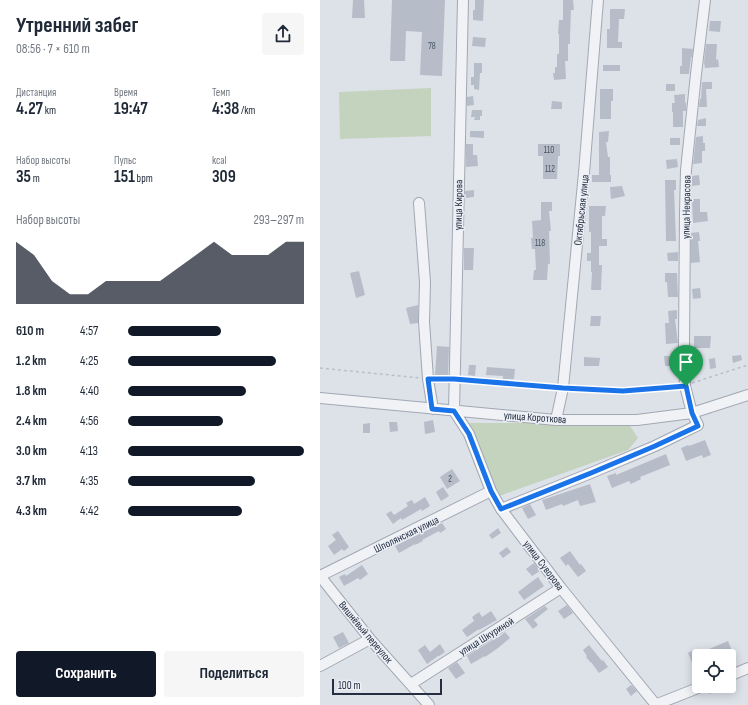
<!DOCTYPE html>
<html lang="ru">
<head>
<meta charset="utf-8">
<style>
  body { margin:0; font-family:"Sofia Sans Condensed",sans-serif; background:#f6f6f7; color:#1f2937; height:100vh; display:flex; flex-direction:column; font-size:15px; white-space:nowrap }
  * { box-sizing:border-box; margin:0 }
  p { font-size:13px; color:#747a83 }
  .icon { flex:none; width:22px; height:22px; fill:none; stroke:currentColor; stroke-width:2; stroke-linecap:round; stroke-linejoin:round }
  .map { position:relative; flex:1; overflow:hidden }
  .side { display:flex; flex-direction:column; background:#fff; width:320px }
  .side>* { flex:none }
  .controls { position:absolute; left:372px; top:649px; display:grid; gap:8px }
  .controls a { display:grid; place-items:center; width:44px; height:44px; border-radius:4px; background:#fff; box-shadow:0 2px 10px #0003; font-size:20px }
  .scale { position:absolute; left:12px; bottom:10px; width:110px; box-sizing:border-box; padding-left:4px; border:2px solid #252f41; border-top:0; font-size:11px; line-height:14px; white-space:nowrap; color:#252f41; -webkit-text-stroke:3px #ecf0f6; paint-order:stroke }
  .pin { position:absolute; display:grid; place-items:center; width:34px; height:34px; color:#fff; margin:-41px -17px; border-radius:50% 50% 50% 0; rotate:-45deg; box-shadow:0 0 4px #0007 }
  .pin .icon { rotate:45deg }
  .round { display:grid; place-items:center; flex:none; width:42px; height:42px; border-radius:4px; background:#f6f6f7 }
  .overview { display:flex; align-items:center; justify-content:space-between; height:68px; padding:0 16px }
  h1 { font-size:22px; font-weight:700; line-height:30px }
  .stats { display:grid; grid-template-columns:repeat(3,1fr); gap:6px; height:68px; padding:4px 16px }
  .stats div { display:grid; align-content:center }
  .stats b { font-size:17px; font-weight:700 }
  .stats small { font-size:11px; font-weight:400 }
  .stats p { font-size:11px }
  .chart { height:112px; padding:8px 16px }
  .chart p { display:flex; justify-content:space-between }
  .chart svg { width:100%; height:72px; margin-top:4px; fill:#111827; opacity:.7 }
  .cta { display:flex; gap:8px; margin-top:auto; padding:8px 16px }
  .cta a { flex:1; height:46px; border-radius:4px; background:#111827; color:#fff; font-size:16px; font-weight:700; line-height:46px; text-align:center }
  .cta a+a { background:#f6f6f7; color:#1f2937 }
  ul { padding:0 16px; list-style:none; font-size:13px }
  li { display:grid; grid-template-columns:64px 48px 1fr; align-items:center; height:30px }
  li i { height:10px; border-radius:5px; background:#111827 }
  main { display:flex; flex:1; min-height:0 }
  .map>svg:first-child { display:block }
</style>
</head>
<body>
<main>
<section class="side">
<div class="overview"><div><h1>Утренний забег</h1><p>08:56 · 7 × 610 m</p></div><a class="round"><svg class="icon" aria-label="share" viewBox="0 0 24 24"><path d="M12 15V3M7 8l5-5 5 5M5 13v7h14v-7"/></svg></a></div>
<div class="stats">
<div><p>Дистанция</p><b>4.27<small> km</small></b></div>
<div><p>Время</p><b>19:47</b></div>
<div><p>Темп</p><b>4:38<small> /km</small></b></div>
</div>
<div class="stats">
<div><p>Набор высоты</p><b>35<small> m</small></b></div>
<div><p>Пульс</p><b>151<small> bpm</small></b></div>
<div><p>kcal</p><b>309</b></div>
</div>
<div class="chart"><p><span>Набор высоты</span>293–297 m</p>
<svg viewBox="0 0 160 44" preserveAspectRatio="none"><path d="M0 44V6L10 14L20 30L30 38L40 38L50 30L60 30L70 30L80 30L90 22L100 14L110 6L120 14L130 14L140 14L150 6L160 6V44z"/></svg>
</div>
<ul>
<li><b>610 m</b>4:57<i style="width:53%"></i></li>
<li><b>1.2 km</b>4:25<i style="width:84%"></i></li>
<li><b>1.8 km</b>4:40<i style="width:67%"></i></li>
<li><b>2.4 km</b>4:56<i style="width:54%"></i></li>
<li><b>3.0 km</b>4:13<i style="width:100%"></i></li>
<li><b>3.7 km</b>4:35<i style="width:72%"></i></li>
<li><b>4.3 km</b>4:42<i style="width:65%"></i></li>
</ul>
<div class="cta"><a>Сохранить</a><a>Поделиться</a></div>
</section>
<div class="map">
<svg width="428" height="705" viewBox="0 0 428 705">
  <rect width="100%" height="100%" fill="#dde1e8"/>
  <path fill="#c3d3bd" d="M111,88V136L20,139L19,92Z
    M145,423H308L318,438L308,450L179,496Z"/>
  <path fill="#b6bdc9" d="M33,0H44L45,18H32Z
    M72,0H125L122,76L100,75L102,32L86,31L85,61H70Z
    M155,0H164L163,21L153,20V10H155Z
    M243,0H253L254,10H251L250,37V44H248V61H245L246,79L234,80L233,73H235V67H237V54H239V34H238L239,20H243Z
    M290,9H305L304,19H299L298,42H302V48H287V29H290Z
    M390,21H401L400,32L389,31Z
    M153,37L166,38L165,47L152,46Z
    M386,44H397L396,60L398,59L399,67L385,68L384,62Z
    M362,48L373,49L372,57H371L369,74H360V66H362Z
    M154,63H162V73H160L159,90L154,89V85H151V77H154Z
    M283,65H300V71H283Z
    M382,82H392V89H386L387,107H379L380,99H381Z
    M346,84H355V91H346Z
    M280,89H293V101H291V119H280Z
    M365,94V102L366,103V111H363V127H353V112H352V103H355L354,95Z
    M153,96L154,105L147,106V97Z
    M232,101L242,102V109H231Z
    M152,110H162V116H160V120H154L155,117H151Z
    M386,118V126H377L378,120Z
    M150,131H164V138L150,137Z
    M289,131L288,142H286L288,157H290V175H291V182H272V175H279V132Z
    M383,136V143H385V151H382V163L373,164L376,137Z
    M350,138H360V145H350Z
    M146,144H153V155H157L158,166L146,167Z
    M218,144H240V156H238L237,179H223V156H218Z
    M357,159L358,167L347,169L346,160Z
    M379,175L380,185L372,186V176Z
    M345,180H356V190H354L356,241H346Z
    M302,186L305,196L291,199L290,187Z
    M154,190V197L145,198V191Z
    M372,199H380V212H387L388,221L373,223Z
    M221,202H232V211H229L231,231H229L230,264H228L227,280H213L214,270H216L215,249H212L211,238H213L212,221L221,220Z
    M269,206H286L285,216H282V239H287V246H279V265H282L281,290H271L272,272H271V261H267V253H271V232H269Z
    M379,232L380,241H378L380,262L371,263V233Z
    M144,248H154L153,270H144Z
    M358,252V261H348L347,253Z
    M39,271L45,295L36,298L30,273Z
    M345,273H357L358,297H348L347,282H345Z
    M380,288L381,298L373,299L372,289Z
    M98,305V323L90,324L86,308Z
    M357,310V319H355L358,343L346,344L345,323H349L348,311Z
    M271,316H281L280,326H270Z
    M374,336H391L390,348H374Z
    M117,346L129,347L128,376L115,375Z
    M421,355L422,360L413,363L412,356Z
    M344,356H355V366H345Z
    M264,357L280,358L279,366H264Z
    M395,358L396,368L390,369L389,359Z
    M149,365H156L155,376L148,375Z
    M167,367L195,369L194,379H183V376L166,375Z
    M113,420L115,432L105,434L104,422Z
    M69,422H77L78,431L70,432Z
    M50,423V433H43V424Z
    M385,440L391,455L383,458L382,455L366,461L361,448L368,445L369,446Z
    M346,454L350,465L320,477L321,479L311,484L309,481L292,488L287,476L296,473V475Z
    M132,469L140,481L127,489L120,477Z
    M270,484L276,502L260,506L258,500L243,506L242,504L226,510L222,500Z
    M123,487L129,496L121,501L116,492Z
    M105,497L110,506L102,511L101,509L82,520L81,518L73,524L66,514L71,511L74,515L88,506L86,503L92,500L94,504Z
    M210,504L216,515L208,519L202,508Z
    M122,523L126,529L120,533L119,531L102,540L103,541L95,545V544L79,553L75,546Z
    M178,528L181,533L172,539L169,535Z
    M18,531L29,547L24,551L22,549L14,555L8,546L16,540L12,535Z
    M187,547L191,552L183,558L179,553Z
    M250,551L260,565L261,564L266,571L258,577L248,564L246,566L240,558Z
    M214,563L220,571L212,576L206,569Z
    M42,565L48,574L40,580L38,578L24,586L19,577L25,574L26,576Z
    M218,577L224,586L204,600L198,592Z
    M247,605L253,613L244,619L238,611Z
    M225,606L228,609L214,620L218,625L213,629L205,619Z
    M171,611L177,620L159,630V629L147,637L142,630L154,621L152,617L159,612L162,617Z
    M23,632L29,643L19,648L13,637Z
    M185,632L190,638L178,648L165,657V656L151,664L147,656L179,636V637Z
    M408,641L412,651L400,656H392L389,649Z
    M120,644L125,652L119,656H118L107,664L98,650L105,645L110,652Z
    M269,645L282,661L283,660L288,667L279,673L271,662V663L266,657L267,656L263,650Z
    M375,649L379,658V662L373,665L368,653Z
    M137,662L145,673L136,679L128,668Z
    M311,685L317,691L311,696L306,689Z
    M391,686H411L389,694L388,690L389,687Z"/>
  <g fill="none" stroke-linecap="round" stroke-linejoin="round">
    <defs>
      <path id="minor" d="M99,203L105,282L104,322L108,379L113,409
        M0,398L236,420H317L372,413L428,395
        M134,411L143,0
        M134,411L149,434L171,491L181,509L241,588L336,705
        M236,420L243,388L264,173L278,0
        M181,509L271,473L335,446L378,425L372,413L365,386L364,347L365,214L366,170L376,74L385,0
        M0,576L171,491
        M0,576L50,639L109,705
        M0,666L50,639
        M409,676L428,668
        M91,684L241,588
        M335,705L383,686"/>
    </defs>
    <use href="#minor" stroke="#a2a8b3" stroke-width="12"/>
    <path stroke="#bbbfc7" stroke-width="1.5" stroke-dasharray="3 3" stroke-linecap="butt" d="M0,368L100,378
      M117,379H126
      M143,380L235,387
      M372,383L428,365
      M251,388L303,391L357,386"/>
    <use href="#minor" stroke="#f0f2f6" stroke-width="10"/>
  </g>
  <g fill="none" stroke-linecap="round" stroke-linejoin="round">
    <defs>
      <path id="route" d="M108,379H134L243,388L303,391L366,386L372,413L378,426L335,446L271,473L181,509L171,491L149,434L134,411L112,409Z"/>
    </defs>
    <use href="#route" stroke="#fff" stroke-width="8"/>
    <use href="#route" stroke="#1a73e8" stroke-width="5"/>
  </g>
  <g text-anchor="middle" stroke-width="3" stroke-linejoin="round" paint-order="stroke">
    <g font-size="9" fill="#495263">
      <text x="112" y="49">78</text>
      <text x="229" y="153">110</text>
      <text x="230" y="172">112</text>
      <text x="220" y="246">118</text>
      <text x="130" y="482">2</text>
    </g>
    <g font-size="11" fill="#252f41" stroke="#ecf0f6">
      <text transform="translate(138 205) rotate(-89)" y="4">улица Кирова</text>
      <text transform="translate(366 207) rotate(-89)" y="4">улица Некрасова</text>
      <text transform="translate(261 210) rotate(-84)" y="4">Октябрьская улица</text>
      <text transform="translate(215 417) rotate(4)" y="4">улица Короткова</text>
      <text transform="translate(86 534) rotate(-26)" y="4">Шполянская улица</text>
      <text transform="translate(224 565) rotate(53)" y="4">улица Суворова</text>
      <text transform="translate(46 632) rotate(50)" y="4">Вишнёвый переулок</text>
      <text transform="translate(166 636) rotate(-32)" y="4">улица Шкуриной</text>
    </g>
  </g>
</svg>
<div class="controls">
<a><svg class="icon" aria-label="locate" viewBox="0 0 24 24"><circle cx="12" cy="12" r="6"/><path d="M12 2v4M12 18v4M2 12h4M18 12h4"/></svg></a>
</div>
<div class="scale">100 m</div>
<div class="pin" style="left:366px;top:386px;background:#1e9e55"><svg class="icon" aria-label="arrive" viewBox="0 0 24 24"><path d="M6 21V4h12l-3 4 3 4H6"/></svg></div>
</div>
</main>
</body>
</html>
